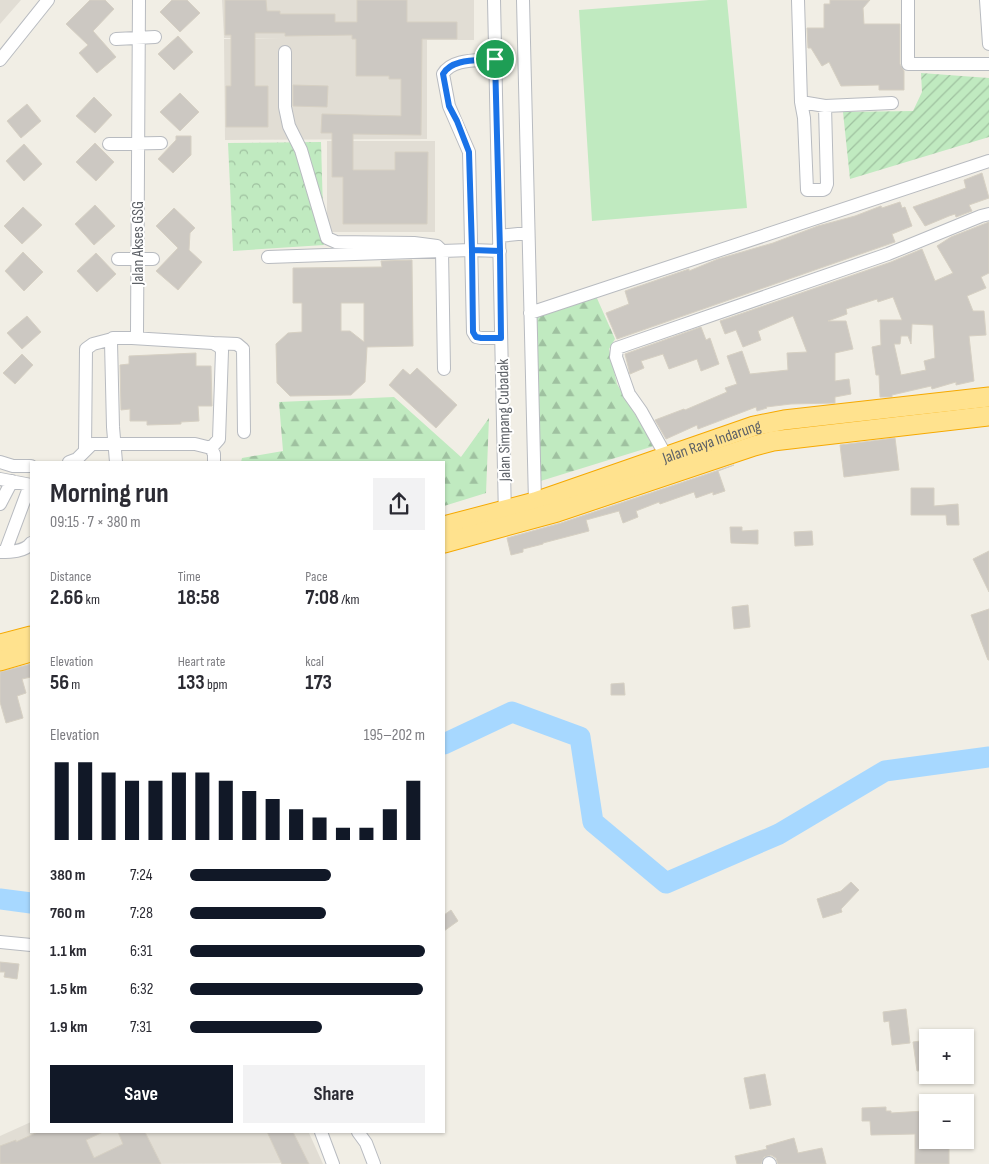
<!DOCTYPE html>
<html lang="en">
<head>
<meta charset="utf-8">
<style>
  body { margin:0; font-family:"Sofia Sans Condensed",sans-serif; background:#f2f2f3; color:#2b2b33; height:100vh; display:flex; flex-direction:column; font-size:19px; white-space:nowrap }
  * { box-sizing:border-box; margin:0 }
  p { font-size:16px; color:#7c7c81 }
  .icon { flex:none; width:28px; height:28px; fill:none; stroke:currentColor; stroke-width:2; stroke-linecap:round; stroke-linejoin:round }
  .map { position:relative; flex:1; overflow:hidden }
  .side { position:absolute; left:30px; top:461px; width:415px; height:672px; display:flex; flex-direction:column; background:#fff; border-radius:0px; box-shadow:0 1px 4px #0004 }
  .side>* { flex:none }
  .tools { position:absolute; left:919px; top:1029px; display:grid; gap:10px }
  .tools a { display:grid; place-items:center; width:55px; height:55px; border-radius:0px; background:#fff; box-shadow:0 1px 4px #0004; font-size:25px }
  .pin { position:absolute; display:grid; place-items:center; width:42px; height:42px; color:#fff; margin:-21px; border:2px solid #fff; border-radius:50%; box-shadow:0 1px 5px #0007 }
  .round { display:grid; place-items:center; flex:none; width:52px; height:52px; border-radius:0px; background:#f2f2f3 }
  .headline { display:flex; align-items:center; justify-content:space-between; height:85px; padding:0 20px }
  h1 { font-size:28px; font-weight:700; line-height:38px }
  .figures { display:grid; grid-template-columns:repeat(3,1fr); gap:8px; height:85px; padding:5px 20px }
  .figures div { display:grid; align-content:center }
  .figures b { font-size:21px; font-weight:700 }
  .figures small { font-size:14px; font-weight:400 }
  .figures p { font-size:14px }
  .chart { height:140px; padding:10px 20px }
  .chart p { display:flex; justify-content:space-between }
  .chart svg { width:100%; height:90px; margin-top:5px; stroke:#111827; stroke-width:6 }
  .primary-button { display:flex; gap:10px; margin-top:auto; padding:10px 20px }
  .primary-button a { flex:1; height:58px; border-radius:0px; background:#111827; color:#fff; font-size:20px; font-weight:700; line-height:58px; text-align:center }
  .primary-button a+a { background:#f2f2f3; color:#2b2b33 }
  ul { padding:0 20px; list-style:none; font-size:16px }
  li { display:grid; grid-template-columns:80px 60px 1fr; align-items:center; height:38px }
  li i { height:12px; border-radius:6px; background:#111827 }
  .map>svg:first-child { display:block }
</style>
</head>
<body>
<div class="map">
<svg width="989" height="1164" viewBox="0 0 989 1164">
  <defs>
    <pattern id="forest-firs" width="22" height="20" patternUnits="userSpaceOnUse" patternTransform="scale(1.25)"><rect width="22" height="20" fill="#c0eac0"/><path d="M5 1l3.5 6h-7zM16 11l3.5 6h-7z" fill="#9fc1a0"/></pattern>
    <pattern id="park-crowns" width="20" height="18" patternUnits="userSpaceOnUse" patternTransform="scale(1.25)"><rect width="20" height="18" fill="#c0eac0"/><path d="M2 6a3 3 0 1 1 6 0M12 15a3 3 0 1 1 6 0" fill="none" stroke="#9fc1a0"/></pattern>
    <pattern id="garden-furrows" width="10" height="10" patternUnits="userSpaceOnUse" patternTransform="scale(1.25)"><rect width="10" height="10" fill="#c0eac0"/><path d="M-1 1l2-2M0 10L10 0M9 11l2-2" fill="none" stroke="#9fc1a0"/></pattern>
  </defs>
  <rect width="100%" height="100%" fill="#f1eee5"/>
  <path fill="#e1ddd4" d="M0,0H21L0,24Z
    M222,0H474V40H427V139L225,140L224,39H282L224,38Z
    M327,141H435V232H327Z
    M31,1122V1132L267,1133L282,1163L123,1164L115,1148L97,1157L100,1164H0V1136Z
    M293,1133H309L323,1164H309Z"/>
  <path fill="url(#forest-firs)" d="M596,296L615,339L609,349L617,384L654,446L531,484L529,318Z
    M394,397L461,457L489,418L486,493L444,506V462H241L242,458L283,451L279,402Z"/>
  <path fill="url(#park-crowns)" d="M321,142L324,245L233,251L228,143Z"/>
  <path fill="url(#garden-furrows)" d="M921,73L989,78V137L850,179L843,112L913,111L922,92Z"/>
  <path fill="#c0eac0" d="M709,0H727L747,208L592,221L579,10Z"/>
  <g fill="none" stroke-linecap="round" stroke-linejoin="round">
    <path stroke="#a7d8ff" stroke-width="21" d="M444,744L512,712L580,737L593,822L666,883L779,834L885,771L989,757
      M0,899L31,903"/>
  </g>
  <path fill="#ccc8c2" stroke="#d6d0c3" fill-rule="evenodd" d="M90,0H105L114,9L93,31L116,57L97,73L79,53L88,45L66,24Z
    M172,0H187L200,13L180,32L160,12Z
    M225,0H266L267,11H280V14H335V22H357V0H407V22H457V39H422L421,135L353,134V170H395V152H428L427,224H343V177H332V133H321L322,114L401,116V79H389V76H356V39H352V35L285,36V33H255V86H268V127H226V86H231V35H225Z
    M830,0H870L863,8L864,24H900V64L904,71V90H879V85L841,86L829,62L822,66L811,48H808L807,28H824V4H830Z
    M178,36L193,52L174,70L158,54Z
    M293,85L328,86L327,107L293,106Z
    M180,93L199,112L180,131L160,112Z
    M94,97L112,115L95,133L76,116Z
    M27,104L41,121L21,138L7,121Z
    M176,136H191V155L173,173L158,159L176,140Z
    M95,143L114,162L96,181L76,162Z
    M24,144L42,164L24,181L6,161Z
    M982,173L989,198L969,205L972,211L956,217L955,214L949,216L925,226L913,207L966,188L964,180Z
    M900,202L902,208L905,207L912,226L892,234L895,242L617,339L606,313L629,304L625,291L689,269V271L718,259L773,243L818,226L855,216L881,206L882,208Z
    M95,205L115,226L94,245L75,224Z
    M23,207L42,225L22,244L4,226Z
    M174,208L195,228L190,233L189,250L202,262L178,290L156,271L178,248L156,226Z
    M989,222V273L981,277L986,288L967,296L973,311H984L986,335L969,336L974,381L956,385V382L932,389L931,386L892,395V397H880L879,375H876L872,347L881,345L880,320H902L893,297L878,302L877,299L846,309L847,314L828,321H846L853,349L835,353V381L849,379L851,394L835,397V403L791,404L766,407L767,408L757,411L756,407L698,429L697,425L666,439L655,420L684,409L685,410L727,392L725,388L737,384L727,356L742,351L750,374L788,370L787,353L807,352L793,316L758,331L761,340L743,347L736,330L725,334L720,321L891,262L922,249L935,281L953,273L937,246L951,237ZM912,324L933,325L935,358L924,361L926,370L901,375L894,344H900L901,336H908L911,344Z
    M23,252L43,272L24,291L5,271Z
    M96,253L116,274L97,292L77,271Z
    M412,260L413,346L367,347L365,382L351,395L290,396L277,383L276,344L288,333L302,332V303H293V268L382,267L381,261ZM341,303H364V342L350,331H341Z
    M27,316L41,332L22,349L7,333Z
    M701,327L706,340L710,338L719,364L701,371L697,359L669,369L663,354L641,361L644,368L630,374L625,354Z
    M196,353V366H211L212,406H198L199,421L181,422V424L147,425V421H130V409L121,410L120,365L129,364V356Z
    M22,354L33,365L15,384L3,373Z
    M417,368L457,405L436,428L389,385L403,369L410,375Z
    M895,438L899,470L844,477L840,445Z
    M734,465L718,471L725,491L713,495V492L696,498L694,492L660,504L659,502L636,511L638,517L623,523L619,511L586,520L589,531L543,543V544L523,549V552L511,555L507,538L561,523Z
    M911,488H934V506L958,504L959,525H947L946,515H911Z
    M730,527H742V531L758,530V544L731,543Z
    M812,531L813,545L795,546L794,532Z
    M989,551V592L973,559Z
    M748,605L750,627L734,629L732,607Z
    M989,609V660H988L971,615Z
    M31,664V677L22,679L26,693L17,696L23,718L6,723L0,702V672Z
    M624,683L625,695H611V684Z
    M851,882L859,890L841,909L842,912L823,918L817,899L841,891Z
    M451,910L458,921L444,931V915Z
    M0,962L19,964L17,979L4,977L5,972H0Z
    M906,1009L910,1043L892,1045L889,1021L884,1022L883,1012Z
    M928,1040V1070L917,1071L913,1042Z
    M765,1074L771,1105L750,1109L744,1078Z
    M886,1107V1111H891V1113L925,1111L926,1139L928,1140H949V1164H915V1134L871,1135L870,1121H862V1108Z
    M38,1132H103L86,1140L94,1158L123,1144L118,1132H145L161,1164H0V1146L16,1140V1142Z
    M267,1132H293L309,1164H282Z
    M794,1138L798,1153L822,1148L826,1164H778L776,1158L771,1155L764,1157L761,1164H737L735,1156L767,1149L766,1146Z"/>
  <g fill="none" stroke-linecap="round" stroke-linejoin="round">
    <defs>
      <path id="minor" d="M494,0L505,517
        M523,0L535,502L532,509
        M798,0L801,102
        M908,0V64H989
        M986,0L989,44
        M116,39L155,37
        M285,52V107L289,126L301,150L327,238L336,242L414,243L437,246L442,251L444,369
        M495,59C479,61 452,58 443,74L449,106L469,152L473,332L476,337L481,338H501
        M0,60L48,0
        M825,106L827,184L825,189L823,190H807L804,118L801,102L825,106L892,103
        M109,144L161,143
        M499,236L528,233
        M268,257L471,250L500,251
        M118,259H153
        M530,313L989,161
        M132,338L213,343L220,347L222,351L219,439L211,448
        M213,343L237,344L243,349L244,432
        M85,450L86,349L93,344L112,339
        M666,456L641,411L629,394L616,357L617,348L888,254L981,216L989,214
        M0,462L13,466H31
        M69,462L77,459L92,444H195L211,448L214,454V462
        M116,462L113,427L111,342L113,338H135L137,333L139,0
        M0,479L31,485
        M0,504L12,481
        M0,552C10,552 25,552 31,543
        M5,552L30,485
        M0,942L31,945
        M321,1132L333,1164
        M358,1132L366,1143L374,1164
        M769,1163L770,1164"/>
      <g id="highway">
        <path id="s1" d="M444,526L535,502L754,426L784,420L989,397"/>
        <path d="M444,543L557,512L754,446L773,441L989,416"/>
        <path d="M0,644L31,636"/>
        <path d="M0,661L31,652"/>
      </g>
    </defs>
    <use href="#minor" stroke="#b8bbc0" stroke-width="14"/>
    <use href="#highway" stroke="#f6a900" stroke-width="21"/>
    <use href="#minor" stroke="#fff" stroke-width="12"/>
    <use href="#highway" stroke="#ffe28e" stroke-width="19"/>
  </g>
  <g fill="none" stroke-linecap="round" stroke-linejoin="round">
    <defs>
      <path id="route" d="M495,59L500,251L472,250L473,332L476,337L481,338H501L500,251L472,250L469,152L457,121L449,106L443,74C452,58 478,61 495,59"/>
    </defs>
    <use href="#route" stroke="#fff" stroke-width="10"/>
    <use href="#route" stroke="#1a73e8" stroke-width="6"/>
  </g>
  <g text-anchor="middle" stroke-width="4" stroke-linejoin="round" paint-order="stroke">
    <g font-size="16" fill="#5d6167" stroke="#fff">
      <text transform="translate(137 243) rotate(-90)" y="6">Jalan Akses GSG</text>
      <text transform="translate(503 420) rotate(-91)" y="6">Jalan Simpang Cubadak</text>
      <text dy="6" stroke="none"><textPath href="#s1" startOffset="281">Jalan Raya Indarung</textPath></text>
    </g>
  </g>
</svg>
<div class="tools">
<a>+</a>
<a>−</a>
</div>
<div class="pin" style="left:495px;top:59px;background:#1e9e55"><svg class="icon" aria-label="arrive" viewBox="0 0 24 24"><path d="M6 21V4h12l-3 4 3 4H6"/></svg></div>
<section class="side">
<div class="headline"><div><h1>Morning run</h1><p>09:15 · 7 × 380 m</p></div><a class="round"><svg class="icon" aria-label="share" viewBox="0 0 24 24"><path d="M12 15V3M7 8l5-5 5 5M5 13v7h14v-7"/></svg></a></div>
<div class="figures">
<div><p>Distance</p><b>2.66<small> km</small></b></div>
<div><p>Time</p><b>18:58</b></div>
<div><p>Pace</p><b>7:08<small> /km</small></b></div>
</div>
<div class="figures">
<div><p>Elevation</p><b>56<small> m</small></b></div>
<div><p>Heart rate</p><b>133<small> bpm</small></b></div>
<div><p>kcal</p><b>173</b></div>
</div>
<div class="chart"><p><span>Elevation</span>195–202 m</p>
<svg viewBox="0 0 160 44" preserveAspectRatio="none"><path d="M5 44V6M15 44V6M25 44V11M35 44V15M45 44V15M55 44V11M65 44V11M75 44V15M85 44V20M95 44V24M105 44V29M115 44V33M125 44V38M135 44V38M145 44V29M155 44V15"/></svg>
</div>
<ul>
<li><b>380 m</b>7:24<i style="width:60%"></i></li>
<li><b>760 m</b>7:28<i style="width:58%"></i></li>
<li><b>1.1 km</b>6:31<i style="width:100%"></i></li>
<li><b>1.5 km</b>6:32<i style="width:99%"></i></li>
<li><b>1.9 km</b>7:31<i style="width:56%"></i></li>
</ul>
<div class="primary-button"><a>Save</a><a>Share</a></div>
</section>
</div>
</body>
</html>
